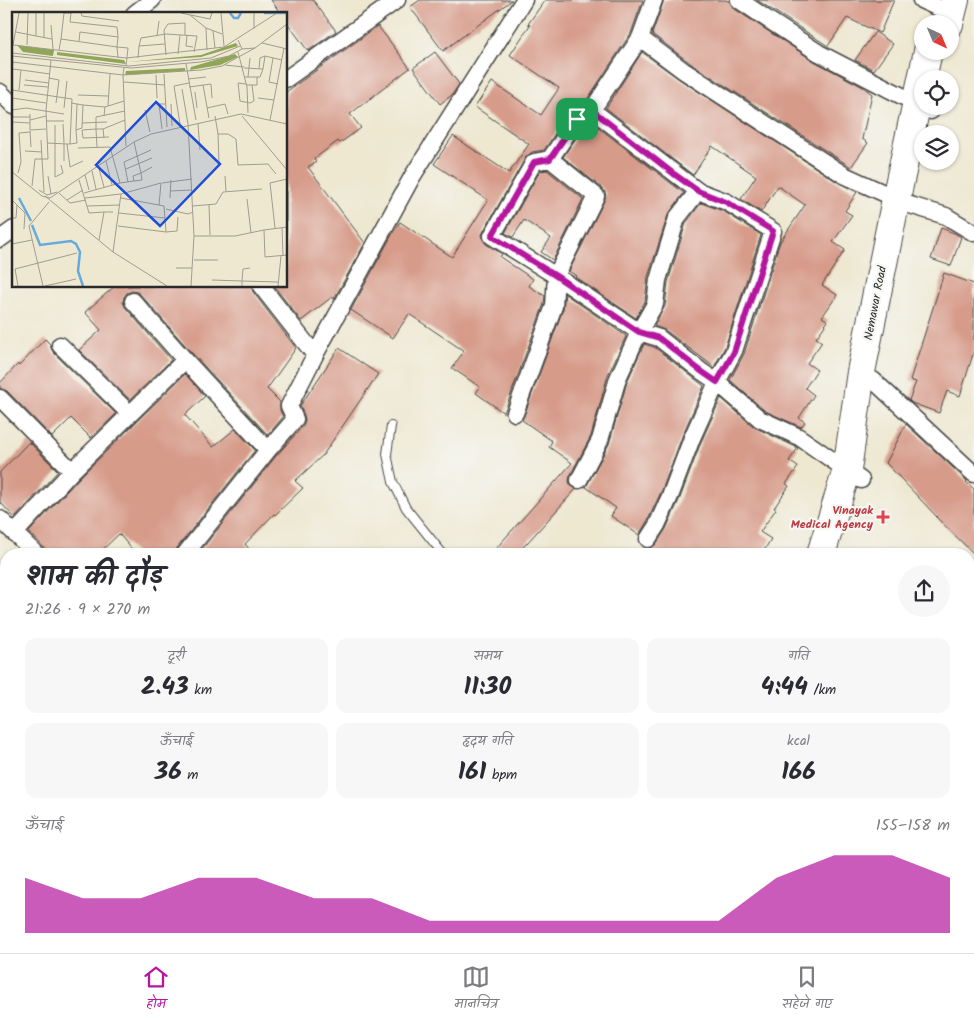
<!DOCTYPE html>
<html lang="hi">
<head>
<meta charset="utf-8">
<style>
  body { margin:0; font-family:Kalam,"Playpen Sans Deva",sans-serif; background:#f7f7f7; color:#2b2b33; height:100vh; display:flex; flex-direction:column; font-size:19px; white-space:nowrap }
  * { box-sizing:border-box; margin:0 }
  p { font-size:16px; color:#7c7c81 }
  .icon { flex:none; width:28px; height:28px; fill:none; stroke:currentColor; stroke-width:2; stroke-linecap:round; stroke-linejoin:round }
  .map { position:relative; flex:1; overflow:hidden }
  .drawer { position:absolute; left:0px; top:548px; width:975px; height:406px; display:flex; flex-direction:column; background:#fff; border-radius:20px 20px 0 0; box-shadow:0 1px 4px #0004 }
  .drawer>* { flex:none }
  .needle { width:32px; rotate:136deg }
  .controls { position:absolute; left:914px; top:15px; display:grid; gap:10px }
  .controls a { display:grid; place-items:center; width:45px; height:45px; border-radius:50%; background:#fff; box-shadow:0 1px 4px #0004; font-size:25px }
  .pin { position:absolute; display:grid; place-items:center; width:42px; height:42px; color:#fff; margin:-21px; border-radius:10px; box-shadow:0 2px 8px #0006 }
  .round { display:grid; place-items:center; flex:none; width:52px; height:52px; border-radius:26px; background:#f7f7f7 }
  .summary { display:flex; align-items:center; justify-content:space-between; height:85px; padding:0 25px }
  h1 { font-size:28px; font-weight:600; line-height:38px }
  .metrics { display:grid; grid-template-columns:repeat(3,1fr); gap:8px; height:85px; padding:5px 25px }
  .metrics div { display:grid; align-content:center; border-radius:12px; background:#f7f7f7; text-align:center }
  .metrics b { font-size:25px; font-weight:600 }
  .metrics small { font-size:14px; font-weight:400 }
  .metrics p { font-size:14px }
  .chart { height:140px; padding:10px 25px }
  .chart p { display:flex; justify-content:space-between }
  .chart svg { width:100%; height:90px; margin-top:5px; fill:#b5179e; opacity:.7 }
  .dock { display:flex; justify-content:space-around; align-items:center; height:70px; border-top:1px solid #e1e1e2; background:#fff; font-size:14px; color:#7c7c81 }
  .dock a { display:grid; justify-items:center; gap:2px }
  .dock .current { color:#b5179e }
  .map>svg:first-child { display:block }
</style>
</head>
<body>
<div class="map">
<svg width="974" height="953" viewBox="0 0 974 953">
  <rect width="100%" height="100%" fill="#f6f6f2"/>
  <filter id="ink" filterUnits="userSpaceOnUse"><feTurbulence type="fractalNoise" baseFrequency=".02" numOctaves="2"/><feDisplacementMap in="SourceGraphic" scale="10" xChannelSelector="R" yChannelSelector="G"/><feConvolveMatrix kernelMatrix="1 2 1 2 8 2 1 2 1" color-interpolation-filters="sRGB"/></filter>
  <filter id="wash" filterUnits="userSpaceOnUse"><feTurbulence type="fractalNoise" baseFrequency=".0096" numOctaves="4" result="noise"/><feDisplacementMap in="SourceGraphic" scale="20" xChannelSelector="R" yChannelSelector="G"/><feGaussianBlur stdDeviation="1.12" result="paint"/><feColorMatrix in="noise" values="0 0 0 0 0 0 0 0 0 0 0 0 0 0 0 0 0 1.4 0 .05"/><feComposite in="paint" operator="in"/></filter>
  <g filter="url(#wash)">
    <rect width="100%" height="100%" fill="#eee8d1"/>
    <g id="blocks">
      <path fill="#d79b8a" d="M271,0H313L336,31L308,51L286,21V14H281Z
        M420,0H512L443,51L410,7Z
        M545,0H643L631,33L585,103L569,113L544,150L532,152L526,157L483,232L482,235L483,240L486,244L502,254L500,257L533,279L529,286L545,296L544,304L504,413L476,393L480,387L452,368L464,351L409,314L393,338L351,310L394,231L400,222L452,257L488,200L434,164L453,136L509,173L529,144L475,107L492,82L541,115L559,88L510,55L530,25L528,24Z
        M664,0H726L730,2L733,8L814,61L863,87L872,94L862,139L868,143L851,167L690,63L652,34Z
        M757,0H894L880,33L847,18L828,46Z
        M378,26L410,68L350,114L361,128L340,143L338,141L314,159L316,162L308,167L365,243L334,299L332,297L301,321L274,286H286V92Z
        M875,32L893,44L874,70L855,60Z
        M435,52L459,84L452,95L440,104L413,68Z
        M642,52L679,79L839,183L857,192L845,211L852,215L833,242L845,250L822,285L837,295L822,317L828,321L816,338L822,342L807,363L817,370L805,388L814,395L799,418L805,422L801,427L765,411L730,380L744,354L780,242L805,205L778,186L761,212L741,199L756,176L712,146L693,175L606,108Z
        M591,122L684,193L668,215L648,277L645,301L636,318L575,277L576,276L569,271L606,197L605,192L602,188L563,157L584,126Z
        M547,170L583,199L553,260L541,252L551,238L524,220L513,237L505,233L540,171Z
        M701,203L723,211L761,235L725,347L714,367L665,330L654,326L665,306L668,282L686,223Z
        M941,228L954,233L961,237L951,266L931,259Z
        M944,273L974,284V351L960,396L947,391L939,413L912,403L909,400L916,382L910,380Z
        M115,286H251L253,292L296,348L267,389L280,402V410L283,417L268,435L192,353L140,294L137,292L132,291L127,293L124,297L123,302L125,307L171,360L130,400L79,350L101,330L85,312Z
        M565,294L626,336L608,375L591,436L570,476L569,481L570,485L576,489L517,554H491L572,463L549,447L552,441L522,420L524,416L563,309Z
        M45,339L50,344L51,348L53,352L116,414L91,438L71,418L52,437L7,391L0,388V383L18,364L19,366Z
        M644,344L654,347L704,386L683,434L662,490L648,520L639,535L611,516L616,508L586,487L609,444L627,382Z
        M339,348L378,374L323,455L295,481L303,488L275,515L274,514L245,544L253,554H198L276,456L303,426L305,420L304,415L300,406Z
        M185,374L205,396L185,415L213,447L235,429L255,450L177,548L175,554H136L119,534L98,554H50L29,532L79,478Z
        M721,398L754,427L798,448L789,461L798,467L786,484L789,486L774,508L776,509L760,532L771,539L762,554H658L650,548L656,544L666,529L680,498L701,442Z
        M906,424L967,481L966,482L974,489V554L936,517H937L886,463Z
        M29,442L58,471L15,518L0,502V472Z"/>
    </g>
  </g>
  <g filter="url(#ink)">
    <use href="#blocks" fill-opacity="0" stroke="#484744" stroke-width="1"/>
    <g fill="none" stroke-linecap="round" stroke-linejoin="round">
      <defs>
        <path id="lane" d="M391,426L387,454L393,482L406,508L443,554"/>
        <path id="street" d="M654,0L640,38L684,71L844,175L910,205L946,216L974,233
          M739,0L767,19L819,53L931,111
          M921,0L952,14
          M134,14L152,0
          M286,79L397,0
          M0,92L14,106
          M592,110L698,191L727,202L773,231L734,351L717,382L692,438L671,494L657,525L648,539
          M550,159L534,162L492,236L556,276L596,196L550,159L577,119L592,110L640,38
          M0,239L14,229
          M261,286L315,355L412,177L524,0
          M133,301L185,360L268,450
          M60,345L130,414
          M873,380L974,474
          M0,398L72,471
          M515,413L554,306L556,276L639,332L659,338L701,371L717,382L760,419L799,437L861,480
          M579,480L600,440L618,378L629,354L639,332L655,304L658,280L677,218L698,191
          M0,519L36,554
          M15,533L72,471L185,360
          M185,554L268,450L295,419L289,406L315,355
          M969,787L974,791
          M304,948L311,953
          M475,948L481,953
          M743,948L751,953
          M840,948L845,953
          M926,948L932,953"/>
        <path id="highway" d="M949,24L955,0
          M821,554L847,470L861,372L896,199L928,51
          M594,953L598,948
          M625,953L629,948"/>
      </defs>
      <use href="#lane" stroke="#484744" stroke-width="10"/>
      <use href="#street" stroke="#484744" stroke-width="19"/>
      <use href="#highway" stroke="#484744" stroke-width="30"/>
      <use href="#lane" stroke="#fff" stroke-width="8"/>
      <use href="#street" stroke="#fff" stroke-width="16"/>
      <use href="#highway" stroke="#fff" stroke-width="28"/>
    </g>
  </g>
  <g fill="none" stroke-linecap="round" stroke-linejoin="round" filter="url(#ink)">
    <defs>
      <path id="route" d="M592,110L674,174L698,191L726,202L773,231L734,352L717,382L701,371L659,338L639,332L556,276L492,236L534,162L550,159L577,119Z"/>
    </defs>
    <use href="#route" stroke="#fff" stroke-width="10"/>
    <use href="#route" stroke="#b5179e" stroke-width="6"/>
  </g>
  <path fill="#e0444e" stroke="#f6f6f2" stroke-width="2" d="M880.5 509.5h5v5h5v5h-5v5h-5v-5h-5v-5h5z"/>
  <g text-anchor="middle" stroke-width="4.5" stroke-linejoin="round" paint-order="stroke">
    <g font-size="12" fill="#2b2b2b" stroke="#f6f6f2">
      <text transform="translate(875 303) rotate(-79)" y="4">Nemawar Road</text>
    </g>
    <g font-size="12" font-weight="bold" fill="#be3a42" stroke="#f6f6f2" text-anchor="end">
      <text x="873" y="514">Vinayak<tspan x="873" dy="14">Medical Agency</tspan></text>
    </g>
  </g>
  <g transform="translate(12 12)">
    <rect width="275" height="275" fill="#eee8d1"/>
    <path d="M224,31L226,34L189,45L115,50L189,43ZM5,33L42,38L41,44L11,40ZM45,40L112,48L114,52L45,43ZM223,42L226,45L208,53L178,58L179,55ZM173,56V59L113,63L114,59Z" fill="#8fa657"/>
    <path fill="none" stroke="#67a9db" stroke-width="2.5" d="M218,1L222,6H226L229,1M252,1H275M7,186L19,209M20,213L28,233L59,229L64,232L68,240L66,259L71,274"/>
    <path fill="none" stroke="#a09c8f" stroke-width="1" d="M7,1L1,33L114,46L212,35L265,1M24,1V24L40,27M32,1V25M59,1L58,10L105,15L106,25M69,1L70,4L107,9M169,1L198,7L200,1M209,1L212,34M178,3L194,16L210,22M39,13L41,37M194,16L195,38M242,17V1M201,19L203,36M4,20L24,24M175,23L174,34L181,35M145,24L147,9M49,27L52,1H59M226,28L230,37L243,36L275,12M250,31L275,37M15,33L16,1M127,34L129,26L154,22L185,24L182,40M47,38L49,27L105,35L106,25L68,20L67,29M226,40L235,75L236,101M0,41L117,54L199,46L228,34M166,42L168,23M154,43L152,18L156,12L173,11V23M0,44L119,56L189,50L217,44L230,37M253,44L270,48M106,46L105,35L116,36L114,54M126,46L127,34L153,32M261,46L257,70L266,72M0,50L111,63L114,134M1,50L0,57L9,58M174,52L184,108M213,53L232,55M112,56L111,63L189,58L210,54L243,36M232,56L251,57L253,44M247,57L248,46L253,44M152,62L155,115M144,63L145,86M233,65H248L251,57M236,65L238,46M37,66L47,68L44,91M176,67L194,65M13,68L37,71M112,70L153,73M234,72L226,71L228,89L238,91L242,89L240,73M12,73L36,75M191,73L197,106M235,73H245V65M177,75L199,72L200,86M170,77L176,112L182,224M0,78L60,87L58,132H55M7,78L9,58L38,62M183,80L185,96M66,83L96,84M0,86L34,91M246,86L262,88M159,92L160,114M71,93L93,95M96,94L98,62M52,96L55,69M195,96L213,92L216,102M0,98L14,96L52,102M133,98L138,120M18,102V118L34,117M92,104L93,95L112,89M203,104L206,122H216L224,127L226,153L256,152L264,162M230,104L275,158M0,105H18M18,108L34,104M258,108L272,36M34,109H52M0,110L18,111M70,111L95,110M51,112L52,131M168,112L162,74L177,71M186,112L188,138M43,113V165L51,161L49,153M150,117L147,92H154M64,118L65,92M18,119L19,135M206,122L207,151M97,125L71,126L70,118L84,117V105L113,99M92,126L91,117L113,108M122,130L129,161L140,155M35,131L55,132L58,155L71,149M52,132V149M58,132L65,131L64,118L70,116L71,93L59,91M85,135L84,117H91M66,136L98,135L108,171L72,181M13,139L30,140M94,149L100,173M86,153L92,175M114,157L140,146M80,159L84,177M0,160L30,184L38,186L122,130L139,122L229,102L275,112M6,161L9,150L7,121L18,120M73,163L77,178M36,164L39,182M213,164L214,179M67,168L77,201L92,200M116,170L112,150L139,138M108,171L122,169L121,164L129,161L130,168L122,169M150,171L180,167M20,174L23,147H30L29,128M27,178L35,183L45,180M158,179L180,178M32,180L30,147H36L34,98L39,48M47,181L58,191L74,188M33,184L101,240L155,274M73,186L109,182M158,186L159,168M235,187L239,221M0,188L13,201L12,217M55,188L71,178M197,193L198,223M75,194L108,193M181,194L204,192L211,180L250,177M154,197L176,202L181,200M107,201L153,206M0,206H4L5,193M106,214L154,220L152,194L109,186M275,215L252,218L253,245L275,243M263,216L258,171L275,167M270,216L271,244M154,220L165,219L166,205M87,228L92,200H101M0,232L20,228M101,240L109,182L149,171L147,193M182,248H206M164,256H180M238,256L231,257L230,269L266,270M200,268L230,269V274M6,274L3,257L65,241M31,274L17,214L37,190M33,274L64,267M179,274L182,224H223L252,218M266,274L269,244"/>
    <path fill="#1d4ed8" fill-opacity="0.15" stroke="#1d4ed8" stroke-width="2.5" d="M144,90L208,152L148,214L84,153Z"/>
    <rect width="275" height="275" fill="none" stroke="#2b2b2b" stroke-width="2.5"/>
  </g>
</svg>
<div class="controls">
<a><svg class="needle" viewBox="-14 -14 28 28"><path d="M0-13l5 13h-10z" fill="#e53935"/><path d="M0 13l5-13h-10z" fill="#7c7c81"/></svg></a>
<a><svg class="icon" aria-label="locate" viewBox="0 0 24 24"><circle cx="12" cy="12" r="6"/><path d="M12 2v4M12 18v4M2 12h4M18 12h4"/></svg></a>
<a><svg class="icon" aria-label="layers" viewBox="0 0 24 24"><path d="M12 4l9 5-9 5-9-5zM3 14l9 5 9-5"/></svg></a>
</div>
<div class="pin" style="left:577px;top:119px;background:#1e9e55"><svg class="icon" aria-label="arrive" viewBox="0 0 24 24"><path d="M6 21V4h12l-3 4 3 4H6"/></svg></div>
<section class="drawer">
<div class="summary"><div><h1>शाम की दौड़</h1><p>21:26 · 9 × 270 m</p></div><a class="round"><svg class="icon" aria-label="share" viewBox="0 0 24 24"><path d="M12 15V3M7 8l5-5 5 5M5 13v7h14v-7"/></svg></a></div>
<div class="metrics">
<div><p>दूरी</p><b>2.43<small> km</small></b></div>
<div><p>समय</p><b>11:30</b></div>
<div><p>गति</p><b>4:44<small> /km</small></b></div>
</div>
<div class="metrics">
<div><p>ऊँचाई</p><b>36<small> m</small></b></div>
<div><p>हृदय गति</p><b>161<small> bpm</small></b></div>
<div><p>kcal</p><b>166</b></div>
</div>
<div class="chart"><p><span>ऊँचाई</span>155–158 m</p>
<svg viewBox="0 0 160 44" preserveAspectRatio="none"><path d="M0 44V17L10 27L20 27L30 17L40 17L50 27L60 27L70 38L80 38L90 38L100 38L110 38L120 38L130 17L140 6L150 6L160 17V44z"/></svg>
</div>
</section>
</div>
<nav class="dock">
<a class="current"><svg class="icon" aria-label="home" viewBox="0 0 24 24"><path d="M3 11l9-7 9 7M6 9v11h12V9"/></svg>होम</a>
<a><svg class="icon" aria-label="map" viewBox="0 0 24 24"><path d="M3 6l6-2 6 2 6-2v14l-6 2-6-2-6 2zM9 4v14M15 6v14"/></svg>मानचित्र</a>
<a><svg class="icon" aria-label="saved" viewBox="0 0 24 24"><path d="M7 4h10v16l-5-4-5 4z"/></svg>सहेजे गए</a>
</nav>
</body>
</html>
